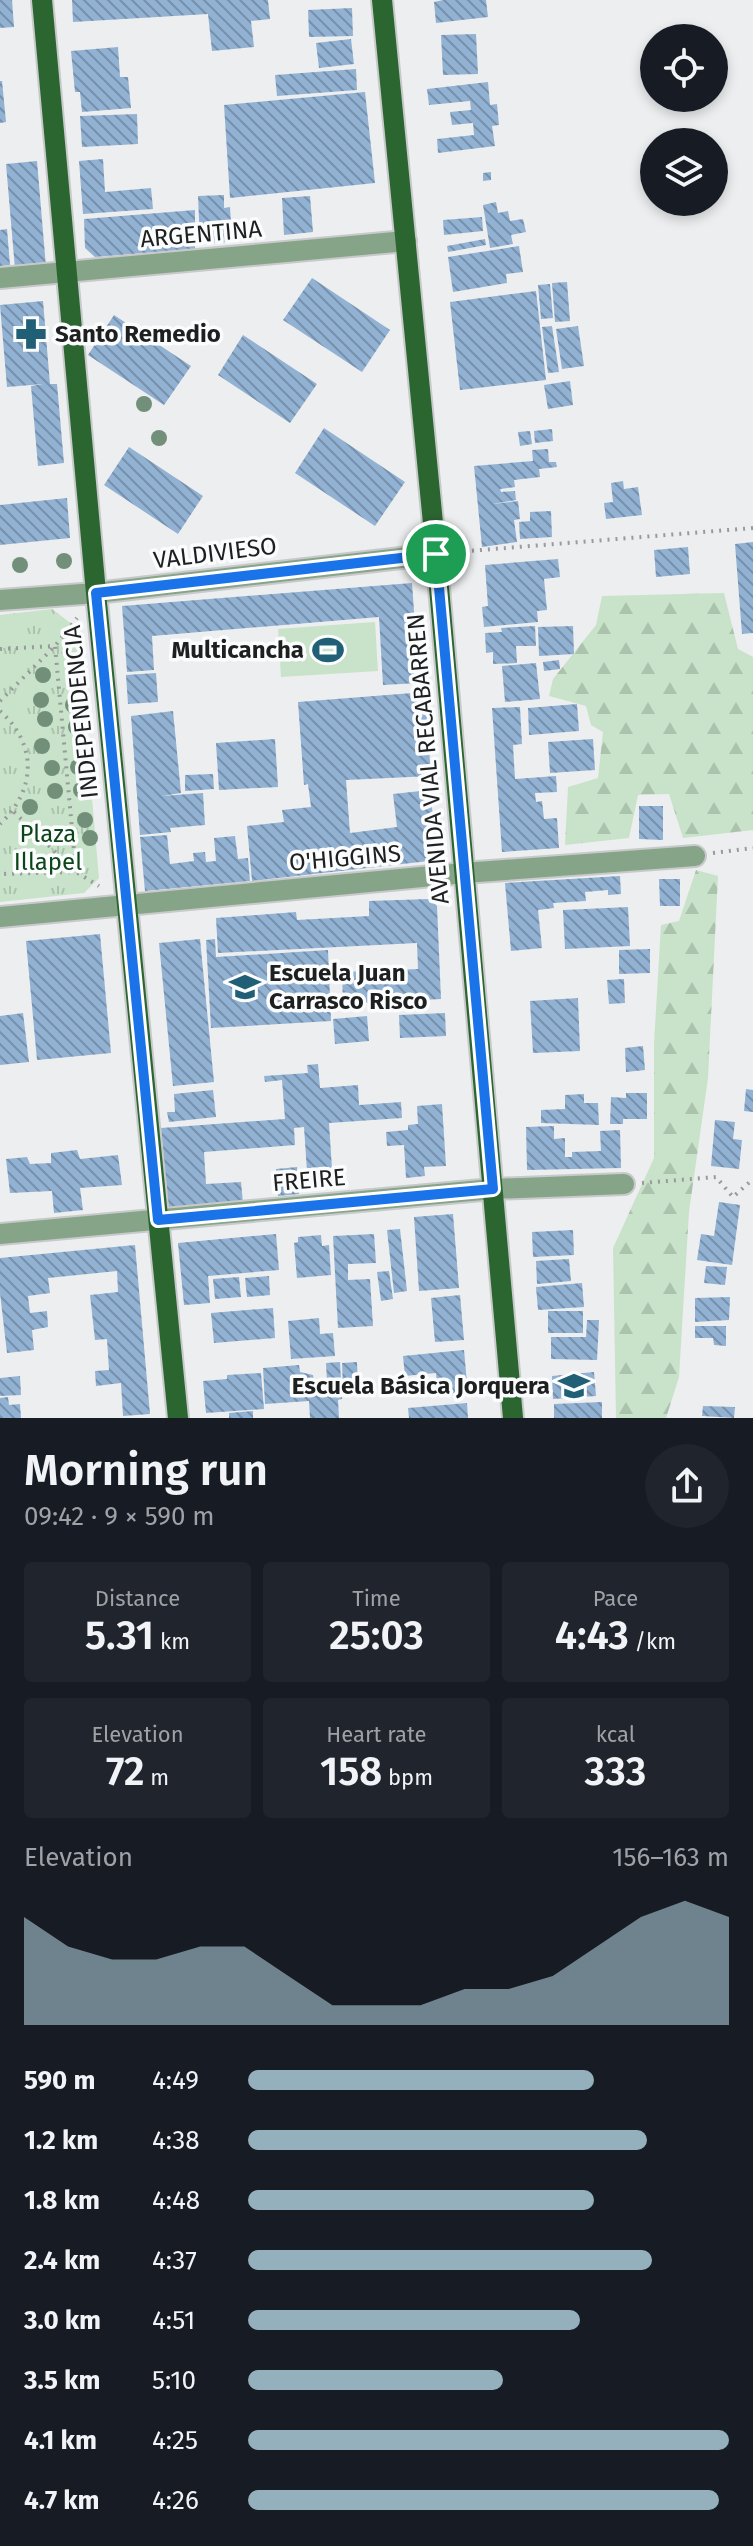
<!DOCTYPE html>
<html lang="en">
<head>
<meta charset="utf-8">
<style>
  body { margin:0; font-family:"Fira Sans",sans-serif; background:#20242c; color:#f1f3f6; height:100vh; display:flex; flex-direction:column; font-size:30px; white-space:nowrap }
  * { box-sizing:border-box; margin:0 }
  p { font-size:26px; color:#9ea1a6 }
  .icon { flex:none; width:44px; height:44px; fill:none; stroke:currentColor; stroke-width:2; stroke-linecap:round; stroke-linejoin:round }
  .map { position:relative; height:1418px; overflow:hidden }
  .drawer { display:flex; flex-direction:column; background:#171b24; flex:1 }
  .drawer>* { flex:none }
  .tools { position:absolute; left:640px; top:24px; display:grid; gap:16px }
  .tools a { display:grid; place-items:center; width:88px; height:88px; border-radius:50%; background:#171b24; box-shadow:0 4px 12px #0003; font-size:40px }
  .pin { position:absolute; display:grid; place-items:center; width:68px; height:68px; color:#fff; margin:-34px; border:4px solid #fff; border-radius:50%; box-shadow:0 2px 8px #0007 }
  .round { display:grid; place-items:center; flex:none; width:84px; height:84px; border-radius:42px; background:#20242c }
  .overview { display:flex; align-items:center; justify-content:space-between; height:136px; padding:0 24px }
  h1 { font-size:44px; font-weight:600; line-height:60px }
  .figures { display:grid; grid-template-columns:repeat(3,1fr); gap:12px; height:136px; padding:8px 24px }
  .figures div { display:grid; align-content:center; border-radius:8px; background:#20242c; text-align:center }
  .figures b { font-size:40px; font-weight:600 }
  .figures small { font-size:22px; font-weight:400 }
  .figures p { font-size:22px }
  .chart { height:224px; padding:16px 24px }
  .chart p { display:flex; justify-content:space-between }
  .chart svg { width:100%; height:144px; margin-top:8px; fill:#93b0bc; opacity:.7 }
  ul { padding:0 24px; list-style:none; font-size:26px }
  li { display:grid; grid-template-columns:128px 96px 1fr; align-items:center; height:60px }
  li i { height:20px; border-radius:10px; background:#93b0bc }
  .map>svg:first-child { display:block }
</style>
</head>
<body>
<div class="map">
<svg width="753" height="1418" viewBox="0 0 753 1418">
  <defs>
    <pattern id="forest-firs" width="22" height="20" patternUnits="userSpaceOnUse" patternTransform="scale(2)"><rect width="22" height="20" fill="#c8e3c9"/><path d="M5 1l3.5 6h-7zM16 11l3.5 6h-7z" fill="#abc2ac"/></pattern>
    <pattern id="park-tufts" width="24" height="20" patternUnits="userSpaceOnUse" patternTransform="scale(2)"><rect width="24" height="20" fill="#c8e3c9"/><path d="M3 7l-1-3M5 7V3M7 7l1-3M15 17l-1-3M17 17v-4M19 17l1-3" fill="none" stroke="#abc2ac"/></pattern>
    <pattern id="building-back-hatch" width="6" height="6" patternUnits="userSpaceOnUse" patternTransform="scale(2)"><rect width="6" height="6" fill="#92b2d4"/><path d="M-1 5l2 2M0 0l6 6M5-1l2 2" fill="none" stroke="#7790ab"/></pattern>
  </defs>
  <rect width="100%" height="100%" fill="#edeeef"/>
  <path fill="#c8e3c9" d="M375,622L378,671L281,677L278,629Z"/>
  <path fill="url(#forest-firs)" d="M724,593L738,649L753,657V830L683,838L669,794L638,795L629,838L565,845L568,787L598,778L603,732L591,725L586,706L549,696L553,679L596,625L602,596Z
    M696,870L718,876L708,1078L689,1212L679,1377L666,1418H616L613,1248L654,1158V1044L661,925L679,921Z"/>
  <path fill="url(#park-tufts)" d="M52,609L77,628L99,878L84,893L0,902V615Z"/>
  <path fill="url(#building-back-hatch)" d="M0,0H12L14,27L0,28Z
    M72,0H268L270,19L251,21L254,47L212,51L208,14L73,22Z
    M443,0H486L488,17L436,23L434,2Z
    M352,8L353,36L309,37L308,10Z
    M476,34L478,74L443,75L441,35Z
    M351,39L354,64L319,68L316,43Z
    M118,47L120,77H128L131,108L82,112L80,92H75L71,51Z
    M356,69L357,90L277,96L275,75Z
    M0,81H2L6,122L0,123Z
    M488,82L490,105L497,104L499,125L492,126L495,146L438,153L437,139L474,135L473,123L452,125L450,112L471,110L470,101L429,105L427,89Z
    M365,92L375,183L230,198L224,105Z
    M137,114L138,144L82,147L80,116Z
    M103,159L105,192L151,188L153,209L83,214L79,161Z
    M37,161L46,267L15,269L6,164Z
    M491,172V180L483,181V173Z
    M224,195V208L230,207L232,242L200,243L198,196Z
    M310,196L313,232L284,235L282,198Z
    M496,202L498,213L508,211L510,221L523,219L526,232L511,235L513,244L490,248L483,205Z
    M195,210V249L95,257L85,248L84,219Z
    M482,217L483,231L444,235L443,220Z
    M7,229L10,265L0,266V230Z
    M485,239L486,245L448,252L447,246Z
    M519,246L523,272L506,274L507,283L453,292L448,257Z
    M312,278L390,330L362,372L283,320Z
    M567,282L570,321L555,322L552,283Z
    M550,284L553,318L541,319L538,285Z
    M536,291L546,380L460,390L450,302Z
    M43,301L50,384H57L64,463L38,466L31,386L43,384L7,387L0,305Z
    M114,315L191,366L164,405L88,355Z
    M552,326L559,372L548,373L542,327Z
    M578,326L584,366L562,369L556,329Z
    M243,335L317,384L290,423L218,375Z
    M570,381L573,405L548,409L544,385Z
    M324,428L405,482L375,526L295,473Z
    M552,429L553,441L535,443L534,431Z
    M530,431L532,444L520,446L518,432Z
    M129,447L203,496L178,534L104,485Z
    M548,449L549,462H556L557,467L539,469L540,477L514,480L515,487L500,489L501,492L515,491L516,500L493,504L518,501L520,519L514,520L517,542L482,547L474,466L533,461L532,450Z
    M623,481L624,489L638,487L642,515L606,519L604,503L613,502L611,483Z
    M67,498L70,538L0,545V505Z
    M551,511L552,537L520,539L519,522L530,521V512Z
    M753,542V633L742,634L735,544Z
    M688,547L690,574L656,577L654,550Z
    M558,559L560,577L544,579L547,610L537,611L538,622L484,627L482,607L488,606L485,565Z
    M412,583L419,683L383,685L379,617L152,636L154,670L127,672L122,606Z
    M535,626L536,646H516L517,663L493,664V652L486,653L485,633L502,632L501,628Z
    M573,626L574,654L539,656L538,627Z
    M559,660L560,669L544,671L543,662Z
    M536,663L540,699L505,702L502,666Z
    M156,673L158,702L128,704L126,675Z
    M425,692L431,776L346,780L350,833L397,827L393,794L430,790L437,852L429,861L252,881L247,826L284,822L282,810L311,807L308,784L304,785L298,702Z
    M577,704L579,731L529,735L528,708Z
    M520,707L522,744L513,745L515,779L556,776L557,792L535,793L536,802L542,801L544,819L557,818L559,848L502,852L492,708Z
    M173,711L181,793L162,796L203,793L205,825L170,828L171,832L140,835L131,716Z
    M275,739L278,787L219,790L216,743Z
    M593,739L595,770L550,773L548,742Z
    M213,774L214,789L185,791V775Z
    M639,806H663V840L639,839Z
    M167,835L170,864L194,861L193,853L205,852L206,862L216,861L214,838L235,836L238,859L248,858L250,881L145,891L140,837Z
    M620,876L621,894L608,895V890L585,892L586,901L553,903L554,908L538,910L542,948L511,951L505,883Z
    M659,879H680V906H660Z
    M429,899L437,906L441,999L343,1004L342,972L418,969L417,943L218,953L216,918L296,912L297,920L369,916V901Z
    M628,907L630,946L565,949L563,910Z
    M100,934L111,1053L37,1060L26,941Z
    M200,939L214,1082L173,1086L159,943Z
    M215,939L216,957L328,950L331,1021L211,1028L206,940Z
    M650,949V973L619,974V950Z
    M624,979L625,1003L609,1004L607,980Z
    M578,998L580,1051L533,1053L530,1001Z
    M23,1013L29,1062L0,1065V1016Z
    M445,1013L446,1036L400,1038L399,1015Z
    M367,1016L369,1041L335,1044L333,1019Z
    M643,1046L645,1070L626,1072L625,1048Z
    M318,1064L320,1088L358,1085L359,1105L401,1102L402,1118L329,1123L333,1184L308,1186L304,1127L294,1128L295,1145L204,1152L206,1184L241,1182L243,1203L167,1209L161,1128L285,1119L282,1080L265,1082L264,1076L308,1073L307,1065Z
    M746,1089L753,1090V1112L744,1111Z
    M213,1090L216,1117L169,1122L167,1112H175L174,1094Z
    M626,1093H647V1119H623V1124H610L611,1097L626,1098Z
    M584,1094V1103H598L599,1125L541,1123V1110L565,1109V1095Z
    M442,1104L446,1166L424,1167L425,1176L406,1178L404,1145L387,1146L386,1132L408,1130V1125L418,1124L417,1106Z
    M715,1120L735,1122L733,1139L742,1140L739,1169L711,1166Z
    M554,1126V1139L565,1138V1157H572V1152L601,1151L600,1131L620,1130L621,1168L527,1170L526,1127Z
    M77,1150L80,1159L118,1155L122,1185L80,1188L83,1210L54,1213L52,1191L10,1193L6,1159L27,1157L30,1164L51,1163V1153Z
    M297,1167L299,1194L278,1196L276,1169Z
    M719,1202L740,1205L732,1265L697,1260L701,1234L714,1236Z
    M453,1214L459,1288L419,1291L414,1217Z
    M400,1229L407,1291L394,1293L387,1230Z
    M573,1230L574,1255L533,1257L532,1232Z
    M276,1234L279,1270L208,1276L210,1303L184,1305L178,1243Z
    M374,1234L376,1263L348,1264V1280L370,1279L373,1326L338,1328L333,1236Z
    M321,1235L322,1246L329,1245L331,1275L297,1278L294,1243L298,1242V1237Z
    M135,1245L150,1414L123,1416L121,1383L96,1386L95,1371L109,1370L107,1339L95,1340L90,1295L118,1292L117,1271L48,1278L50,1293L28,1296L30,1313L47,1311L48,1327L32,1330L34,1350L7,1353L0,1293V1258Z
    M569,1259L571,1281L537,1284L536,1261Z
    M706,1266L727,1267L725,1285L704,1283Z
    M389,1271L393,1299L381,1301L377,1272Z
    M269,1276L270,1295L247,1297L245,1278Z
    M239,1277L241,1297L215,1299L213,1279Z
    M582,1283L584,1307L538,1310L536,1287Z
    M460,1295L464,1340L435,1342L431,1298Z
    M730,1297L729,1320L695,1322V1298Z
    M273,1308L275,1338L214,1343L211,1313Z
    M548,1311H583V1333H548Z
    M319,1318L320,1334L333,1333L335,1356L291,1359L288,1321Z
    M587,1320H599L597,1360L551,1359V1337H586Z
    M695,1326H726V1346L714,1345L713,1338H695Z
    M464,1350L468,1394L438,1397L436,1373L405,1376L403,1356Z
    M340,1362L342,1399L338,1400L339,1418H310L309,1401L265,1404L263,1368L299,1365L300,1372L313,1375L314,1381H327L326,1363Z
    M357,1362L358,1388L343,1389L342,1363Z
    M594,1372L596,1396L553,1399L552,1376Z
    M261,1373L264,1409L206,1413L203,1381L227,1379V1375Z
    M20,1376L21,1395L0,1396V1378Z
    M8,1397L9,1405L20,1404L21,1418H0V1398Z
    M602,1402V1418H554V1404Z
    M467,1403L468,1418H409L408,1408Z
    M703,1406L735,1407L734,1418L702,1416Z
    M253,1411V1418H229V1413Z"/>
  <g fill="none" stroke-linecap="round" stroke-linejoin="round">
    <defs>
      <path id="minor" d="M0,278L406,241
        M0,600L96,593L436,554
        M0,917L464,873L695,856
        M0,1234L493,1189L624,1184"/>
      <path id="major" d="M42,0L96,593L178,1418
        M382,0L436,554L513,1418"/>
    </defs>
    <use href="#minor" stroke="#c8c9ca" stroke-width="24"/>
    <use href="#major" stroke="#c8c9ca" stroke-width="24"/>
    <path stroke="#999a9b" stroke-width="4" stroke-dasharray="2 6" stroke-linecap="butt" d="M456,552L753,528
      M0,649L55,646L76,872L0,874
      M0,701L55,646L77,618
      M0,711C38,745 36,790 0,824
      M14,812L76,872L99,886
      M713,853L753,848
      M642,1183L716,1177L733,1197L753,1179"/>
    <use href="#minor" stroke="#86a487" stroke-width="20"/>
    <use href="#major" stroke="#2b6631" stroke-width="20"/>
  </g>
  <g fill="#729079">
    <circle cx="144" cy="404" r="8"/>
    <circle cx="159" cy="438" r="8"/>
    <circle cx="64" cy="561" r="8"/>
    <circle cx="20" cy="565" r="8"/>
    <circle cx="43" cy="675" r="8"/>
    <circle cx="41" cy="700" r="8"/>
    <circle cx="73" cy="705" r="8"/>
    <circle cx="45" cy="719" r="8"/>
    <circle cx="76" cy="727" r="8"/>
    <circle cx="42" cy="746" r="8"/>
    <circle cx="78" cy="767" r="8"/>
    <circle cx="52" cy="768" r="8"/>
    <circle cx="81" cy="790" r="8"/>
    <circle cx="55" cy="791" r="8"/>
    <circle cx="30" cy="807" r="8"/>
    <circle cx="85" cy="820" r="8"/>
    <circle cx="90" cy="838" r="8"/>
  </g>
  <g fill="none" stroke-linecap="round" stroke-linejoin="round">
    <defs>
      <path id="route" d="M436,554L493,1189L158,1220L96,593Z"/>
    </defs>
    <use href="#route" stroke="#fff" stroke-width="16"/>
    <use href="#route" stroke="#1a73e8" stroke-width="10"/>
  </g>
  <defs>
    <symbol id="pharmacy-bare" viewBox="-9 -9 18 18"><path d="M-2-6h4v4h4v4h-4v4h-4v-4h-4v-4h4Z" fill="#215f76" stroke="#fbfcfd" stroke-width="2.5" paint-order="stroke"/></symbol>
    <symbol id="stadium-bare" viewBox="-9 -9 18 18"><path d="M0-5a6.5 5 0 1 0 0 10a6.5 5 0 1 0 0-10ZM-3.5-1.8h7v3.6h-7Z" fill="#215f76" stroke="#fbfcfd" stroke-width="2.5" paint-order="stroke"/></symbol>
    <symbol id="school-bare" viewBox="-9 -9 18 18"><path d="M0-5L7-2L0 1L-7-2ZM-4 1L0 2.5L4 1V4Q0 6-4 4Z" fill="#215f76" stroke="#fbfcfd" stroke-width="2.5" paint-order="stroke"/></symbol>
  </defs>
  <g fill-rule="evenodd">
    <use href="#pharmacy-bare" x="9" y="312" width="44" height="44"/>
    <use href="#stadium-bare" x="306" y="628" width="44" height="44"/>
    <use href="#school-bare" x="223" y="965" width="44" height="44"/>
    <use href="#school-bare" x="552" y="1364" width="44" height="44"/>
  </g>
  <g text-anchor="middle" stroke-width="7" stroke-linejoin="round" paint-order="stroke">
    <g font-size="24" fill="#1e1f1f" stroke="#fbfcfd">
      <text transform="translate(201 234) rotate(-5)" y="8">ARGENTINA</text>
      <text transform="translate(215 553) rotate(-7)" y="8">VALDIVIESO</text>
      <text transform="translate(81 712) rotate(-96)" y="8">INDEPENDENCIA</text>
      <text transform="translate(428 759) rotate(-95)" y="8">AVENIDA VIAL RECABARREN</text>
      <text transform="translate(345 858) rotate(-5)" y="8">O'HIGGINS</text>
      <text transform="translate(309 1180) rotate(-5)" y="8">FREIRE</text>
    </g>
    <g font-size="24" font-weight="bold" fill="#1e1f1f" stroke="#fbfcfd" text-anchor="start">
      <text x="55" y="342">Santo Remedio</text>
      <text x="304" y="658" text-anchor="end">Multicancha</text>
      <text x="269" y="981">Escuela Juan<tspan x="269" dy="28">Carrasco Risco</tspan></text>
      <text x="550" y="1394" text-anchor="end">Escuela Básica Jorquera</text>
    </g>
    <g font-size="24" fill="#0d4418" stroke="#fbfcfd">
      <text x="48" y="842">Plaza<tspan x="48" dy="28">Illapel</tspan></text>
    </g>
  </g>
</svg>
<div class="tools">
<a><svg class="icon" aria-label="locate" viewBox="0 0 24 24"><circle cx="12" cy="12" r="6"/><path d="M12 2v4M12 18v4M2 12h4M18 12h4"/></svg></a>
<a><svg class="icon" aria-label="layers" viewBox="0 0 24 24"><path d="M12 4l9 5-9 5-9-5zM3 14l9 5 9-5"/></svg></a>
</div>
<div class="pin" style="left:436px;top:554px;background:#1e9e55"><svg class="icon" aria-label="arrive" viewBox="0 0 24 24"><path d="M6 21V4h12l-3 4 3 4H6"/></svg></div>
</div>
<section class="drawer">
<div class="overview"><div><h1>Morning run</h1><p>09:42 · 9 × 590 m</p></div><a class="round"><svg class="icon" aria-label="share" viewBox="0 0 24 24"><path d="M12 15V3M7 8l5-5 5 5M5 13v7h14v-7"/></svg></a></div>
<div class="figures">
<div><p>Distance</p><b>5.31<small> km</small></b></div>
<div><p>Time</p><b>25:03</b></div>
<div><p>Pace</p><b>4:43<small> /km</small></b></div>
</div>
<div class="figures">
<div><p>Elevation</p><b>72<small> m</small></b></div>
<div><p>Heart rate</p><b>158<small> bpm</small></b></div>
<div><p>kcal</p><b>333</b></div>
</div>
<div class="chart"><p><span>Elevation</span>156–163 m</p>
<svg viewBox="0 0 160 44" preserveAspectRatio="none"><path d="M0 44V11L10 20L20 24L30 24L40 20L50 20L60 29L70 38L80 38L90 38L100 33L110 33L120 29L130 20L140 11L150 6L160 11V44z"/></svg>
</div>
<ul>
<li><b>590 m</b>4:49<i style="width:72%"></i></li>
<li><b>1.2 km</b>4:38<i style="width:83%"></i></li>
<li><b>1.8 km</b>4:48<i style="width:72%"></i></li>
<li><b>2.4 km</b>4:37<i style="width:84%"></i></li>
<li><b>3.0 km</b>4:51<i style="width:69%"></i></li>
<li><b>3.5 km</b>5:10<i style="width:53%"></i></li>
<li><b>4.1 km</b>4:25<i style="width:100%"></i></li>
<li><b>4.7 km</b>4:26<i style="width:98%"></i></li>
</ul>
</section>
</body>
</html>
